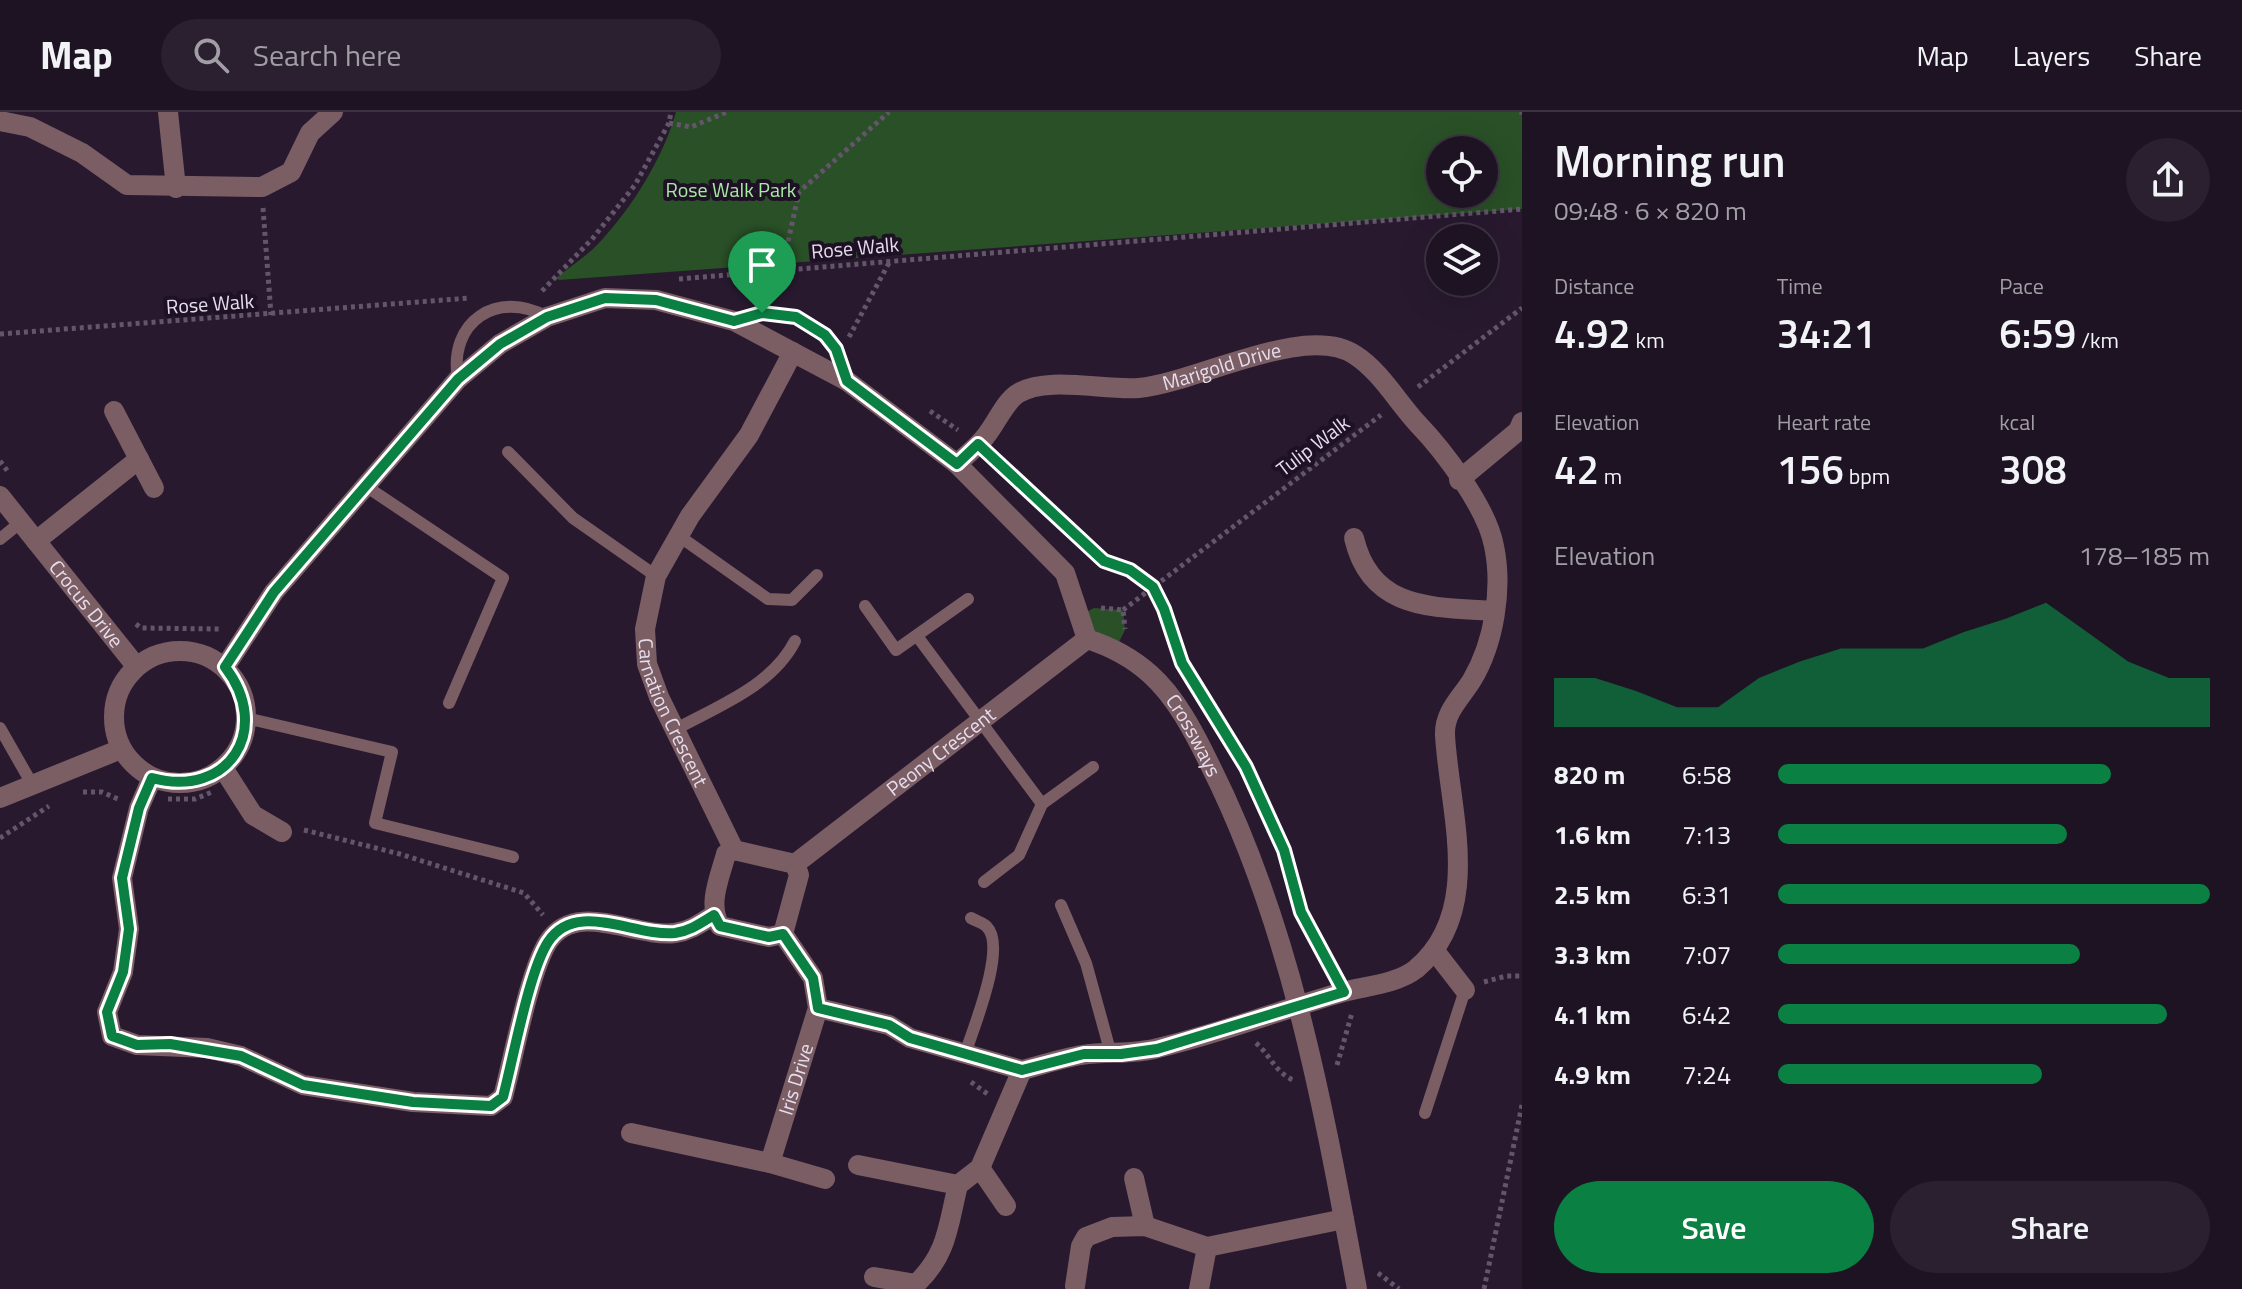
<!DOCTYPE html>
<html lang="en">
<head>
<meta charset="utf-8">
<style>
  body { margin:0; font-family:"Titillium Web",sans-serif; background:#2b2030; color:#f1f3f6; height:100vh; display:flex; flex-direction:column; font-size:30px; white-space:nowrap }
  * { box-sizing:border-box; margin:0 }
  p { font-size:26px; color:#a19ea6 }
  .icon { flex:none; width:44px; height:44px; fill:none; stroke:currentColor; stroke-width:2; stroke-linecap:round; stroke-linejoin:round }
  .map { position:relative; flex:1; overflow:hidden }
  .side { display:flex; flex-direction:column; background:#1e1323; width:720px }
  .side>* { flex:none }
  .buttons { position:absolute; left:1426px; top:24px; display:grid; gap:16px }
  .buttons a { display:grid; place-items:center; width:72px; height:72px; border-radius:50%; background:#1e1323; box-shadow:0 8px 32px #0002,0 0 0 2px #3c3241; font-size:40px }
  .pin { position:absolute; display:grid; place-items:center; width:68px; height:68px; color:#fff; margin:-82px -34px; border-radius:50% 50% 50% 0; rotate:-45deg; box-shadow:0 0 8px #0007 }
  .pin .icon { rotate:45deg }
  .round { display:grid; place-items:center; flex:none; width:84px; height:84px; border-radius:42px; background:#2b2030 }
  .summary { display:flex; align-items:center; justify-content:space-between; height:136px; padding:0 32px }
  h1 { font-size:44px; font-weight:600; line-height:60px }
  .metrics { display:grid; grid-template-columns:repeat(3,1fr); gap:12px; height:136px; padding:8px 32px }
  .metrics div { display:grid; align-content:center }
  .metrics b { font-size:40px; font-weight:600 }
  .metrics small { font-size:22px; font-weight:400 }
  .metrics p { font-size:22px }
  .chart { height:224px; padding:16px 32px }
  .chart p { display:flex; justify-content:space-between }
  .chart svg { width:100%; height:144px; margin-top:8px; fill:#0b8043; opacity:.7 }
  .action { display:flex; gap:16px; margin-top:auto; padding:16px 32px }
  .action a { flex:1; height:92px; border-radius:48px; background:#0b8043; color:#fff; font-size:32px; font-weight:600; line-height:92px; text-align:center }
  .action a+a { background:#2b2030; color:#f1f3f6 }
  ul { padding:0 32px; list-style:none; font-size:26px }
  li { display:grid; grid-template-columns:128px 96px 1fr; align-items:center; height:60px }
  li i { height:20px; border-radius:10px; background:#0b8043 }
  header { display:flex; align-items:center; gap:48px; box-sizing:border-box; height:112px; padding:0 40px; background:#1e1323; border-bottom:2px solid #3c3241 }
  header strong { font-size:38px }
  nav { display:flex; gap:44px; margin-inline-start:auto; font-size:28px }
  .search { width:560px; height:72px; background:#2b2030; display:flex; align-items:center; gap:20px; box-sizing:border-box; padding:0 28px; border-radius:44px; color:#a19ea6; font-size:30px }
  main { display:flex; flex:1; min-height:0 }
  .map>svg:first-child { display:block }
</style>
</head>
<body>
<header>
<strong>Map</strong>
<div class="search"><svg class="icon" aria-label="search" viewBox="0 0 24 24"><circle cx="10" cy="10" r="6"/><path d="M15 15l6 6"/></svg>Search here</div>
<nav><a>Map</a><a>Layers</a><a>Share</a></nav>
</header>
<main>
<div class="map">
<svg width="1522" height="1177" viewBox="0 0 1522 1177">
  <rect width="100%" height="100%" fill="#28192f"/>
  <path fill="#295027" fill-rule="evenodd" d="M676,0H1522V97L559,168L556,166C571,154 588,143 600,130C633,94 663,46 676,0ZM1440,38H1484V82H1440Z
    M1094,496L1123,498L1125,518L1116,536L1087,527L1082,502Z"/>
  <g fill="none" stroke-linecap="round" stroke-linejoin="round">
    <path stroke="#64566a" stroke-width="5" stroke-dasharray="4 4" stroke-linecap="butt" d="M1521,0L1522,2
      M669,11L691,15L727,0
      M263,96L271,203
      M679,167L1522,97
      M542,179L593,126L635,73L669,11L671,0
      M776,184L799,80L889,0
      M0,222L470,186
      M849,225L890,149
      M1418,275L1522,196
      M930,299L958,318
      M993,347L1104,449L1130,458L1153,475L1164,497L1182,551L1196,573
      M0,349L9,361
      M1101,496L1123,498L1125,517
      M1123,498L1381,303
      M136,512L141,516L220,517
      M1220,612L1246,655L1284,738L1301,800L1333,860
      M83,680H102L120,688
      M168,687H195L212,680
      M304,718L400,742L524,781L543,803
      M0,726L49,694
      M1484,870L1506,864H1522
      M1256,931C1271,944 1275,960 1293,968
      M1337,953L1352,901
      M971,970L989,983
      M1378,1161L1399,1177
      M1484,1177L1522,993"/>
    <path stroke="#7b5d64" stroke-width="12" d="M734,209C786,186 835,216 847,269
      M458,267C448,210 497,177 547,205
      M508,340L573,406L656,464
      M367,375L503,466L449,591
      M679,424L768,487L792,488L817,463
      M0,427L21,410
      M865,494L896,538L968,487
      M917,524L1042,692
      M246,606L392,640L375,711L513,745
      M0,616L32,672
      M676,617C718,594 772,574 795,529
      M984,770L1019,743L1042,692L1093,655
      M1061,793L1086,851L1111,942
      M965,942C973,917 1007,835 987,815C984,811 976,809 971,806
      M1425,1001L1465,878"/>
    <g stroke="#7b5d64" stroke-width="20">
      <path d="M168,0L176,76"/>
      <path d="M0,9L30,15L82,41L127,73L262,75L291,60L310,21L333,0"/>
      <path id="s1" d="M793,240L749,323L690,404L656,464L645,517L647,552L659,585L734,738L795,752"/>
      <path d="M114,299L154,376"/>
      <path id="s2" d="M957,352C966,343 977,335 985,325C996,312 1004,291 1017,282C1046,263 1105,279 1139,276C1196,271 1306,210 1355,243C1380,259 1397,289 1417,311C1444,339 1487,396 1494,434C1503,477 1494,531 1472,568C1461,586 1444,600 1445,623C1449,698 1485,799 1416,857C1397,872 1365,874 1343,880C1281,898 1221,921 1158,936C1133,943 1107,939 1082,943C1062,946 1042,953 1022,958"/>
      <path d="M1459,368L1518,319L1522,310"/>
      <path id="s3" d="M0,384L136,554"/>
      <path d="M1354,426C1371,499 1433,495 1494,499"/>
      <path d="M36,429L139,347"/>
      <circle cx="180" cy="605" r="66"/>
      <path id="s4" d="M225,555L274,480L458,267L500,232L547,205L605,186L656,188L734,209L847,269L957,352L1065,461L1087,527C1112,535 1131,545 1150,562C1176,585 1195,622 1210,653C1292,816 1324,999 1357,1177"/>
      <path d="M223,656L253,703L282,720"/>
      <path d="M152,666L139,696L122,766L129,817L123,860L107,900L112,924L137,933L207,936L241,944L303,973L413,990L491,994L503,985C513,948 529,860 548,830C576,787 634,826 675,821C690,819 701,811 714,803"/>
      <path d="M0,686L121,637"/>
      <path d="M734,738L726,742C720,765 707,792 720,814L769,825L783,822"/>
      <path id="s5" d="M795,752L1087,527"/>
      <path d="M1434,838L1465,878"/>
      <path d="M818,896L889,913L910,926L1022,958"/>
      <path id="s6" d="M631,1021L770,1051L818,896L813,866L783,822L799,763L795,752"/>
      <path d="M770,1051L825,1067"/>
      <path d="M858,1053L958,1073L980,1056L1022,958"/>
      <path d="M980,1056L1006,1094"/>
      <path d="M1134,1066L1145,1114"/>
      <path d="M874,1165L916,1172C948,1142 948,1113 958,1073"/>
      <path d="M1075,1174L1081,1134L1086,1125L1112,1115L1145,1114L1207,1135L1344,1107"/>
      <path d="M1199,1177L1207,1135"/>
    </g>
  </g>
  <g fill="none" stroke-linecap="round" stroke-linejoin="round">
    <defs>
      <path id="route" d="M605,186L656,188L734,209L762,201L796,205L825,223L836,237L847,269L957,352L978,332L1104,449L1130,458L1153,475L1164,497L1182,551L1246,655L1284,738L1301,800L1344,880L1157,937L1121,942H1084L1022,958L910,926L889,913L818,896L813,866L783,822L769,825L720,814L714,803C701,811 690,819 675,821C634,825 576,787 548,830C529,859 513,948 503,985L491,994L413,990L303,973L241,944L170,932L137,933L112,924L107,900L123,860L129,817L122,766L139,696L152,666C229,687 273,617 225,555L274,480L458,267L500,232L547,205Z"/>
    </defs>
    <use href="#route" stroke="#fff" stroke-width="16"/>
    <use href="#route" stroke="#0b8043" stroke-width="10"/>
  </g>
  <g text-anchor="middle" stroke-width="8" stroke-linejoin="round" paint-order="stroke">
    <g font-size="20" fill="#a8eba3" stroke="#1e1025">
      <text x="731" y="85">Rose Walk Park</text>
    </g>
    <g font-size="20" fill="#e7deed" stroke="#1e1025">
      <text transform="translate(855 136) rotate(-5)" y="7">Rose Walk</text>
      <text transform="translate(210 192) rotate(-4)" y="7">Rose Walk</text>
      <text dy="7" stroke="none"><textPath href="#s2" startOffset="302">Marigold Drive</textPath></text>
      <text transform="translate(1313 334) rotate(-37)" y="7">Tulip Walk</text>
      <text dy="7" stroke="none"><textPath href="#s3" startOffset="138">Crocus Drive</textPath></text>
      <text dy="7" stroke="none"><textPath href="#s1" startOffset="406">Carnation Crescent</textPath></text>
      <text dy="7" stroke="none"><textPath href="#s4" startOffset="1310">Crossways</textPath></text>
      <text dy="7" stroke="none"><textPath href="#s5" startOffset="184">Peony Crescent</textPath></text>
      <text dy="7" stroke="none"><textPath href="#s6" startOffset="230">Iris Drive</textPath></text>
    </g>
  </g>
</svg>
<div class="buttons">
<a><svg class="icon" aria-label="locate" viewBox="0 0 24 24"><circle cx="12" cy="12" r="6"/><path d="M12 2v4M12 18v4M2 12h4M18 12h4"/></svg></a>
<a><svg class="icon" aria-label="layers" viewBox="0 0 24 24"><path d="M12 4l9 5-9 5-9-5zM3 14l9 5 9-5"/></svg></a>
</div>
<div class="pin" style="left:762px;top:201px;background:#1e9e55"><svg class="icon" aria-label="arrive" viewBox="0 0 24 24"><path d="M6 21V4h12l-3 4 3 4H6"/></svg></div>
</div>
<section class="side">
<div class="summary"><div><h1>Morning run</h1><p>09:48 · 6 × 820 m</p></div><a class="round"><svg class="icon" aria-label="share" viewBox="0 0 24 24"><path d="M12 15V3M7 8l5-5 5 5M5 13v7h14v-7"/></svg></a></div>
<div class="metrics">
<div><p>Distance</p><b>4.92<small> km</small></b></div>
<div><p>Time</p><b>34:21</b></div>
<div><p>Pace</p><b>6:59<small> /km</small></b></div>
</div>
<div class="metrics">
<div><p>Elevation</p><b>42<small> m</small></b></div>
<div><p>Heart rate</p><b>156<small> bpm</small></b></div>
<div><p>kcal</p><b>308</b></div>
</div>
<div class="chart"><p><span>Elevation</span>178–185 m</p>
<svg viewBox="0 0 160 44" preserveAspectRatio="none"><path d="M0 44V29L10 29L20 33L30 38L40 38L50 29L60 24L70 20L80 20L90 20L100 15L110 11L120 6L130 15L140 24L150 29L160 29V44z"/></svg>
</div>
<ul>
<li><b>820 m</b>6:58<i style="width:77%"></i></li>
<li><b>1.6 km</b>7:13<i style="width:67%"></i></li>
<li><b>2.5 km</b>6:31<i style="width:100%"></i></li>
<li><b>3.3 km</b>7:07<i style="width:70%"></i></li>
<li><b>4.1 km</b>6:42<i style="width:90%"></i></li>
<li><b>4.9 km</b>7:24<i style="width:61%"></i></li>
</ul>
<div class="action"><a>Save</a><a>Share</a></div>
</section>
</main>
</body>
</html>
